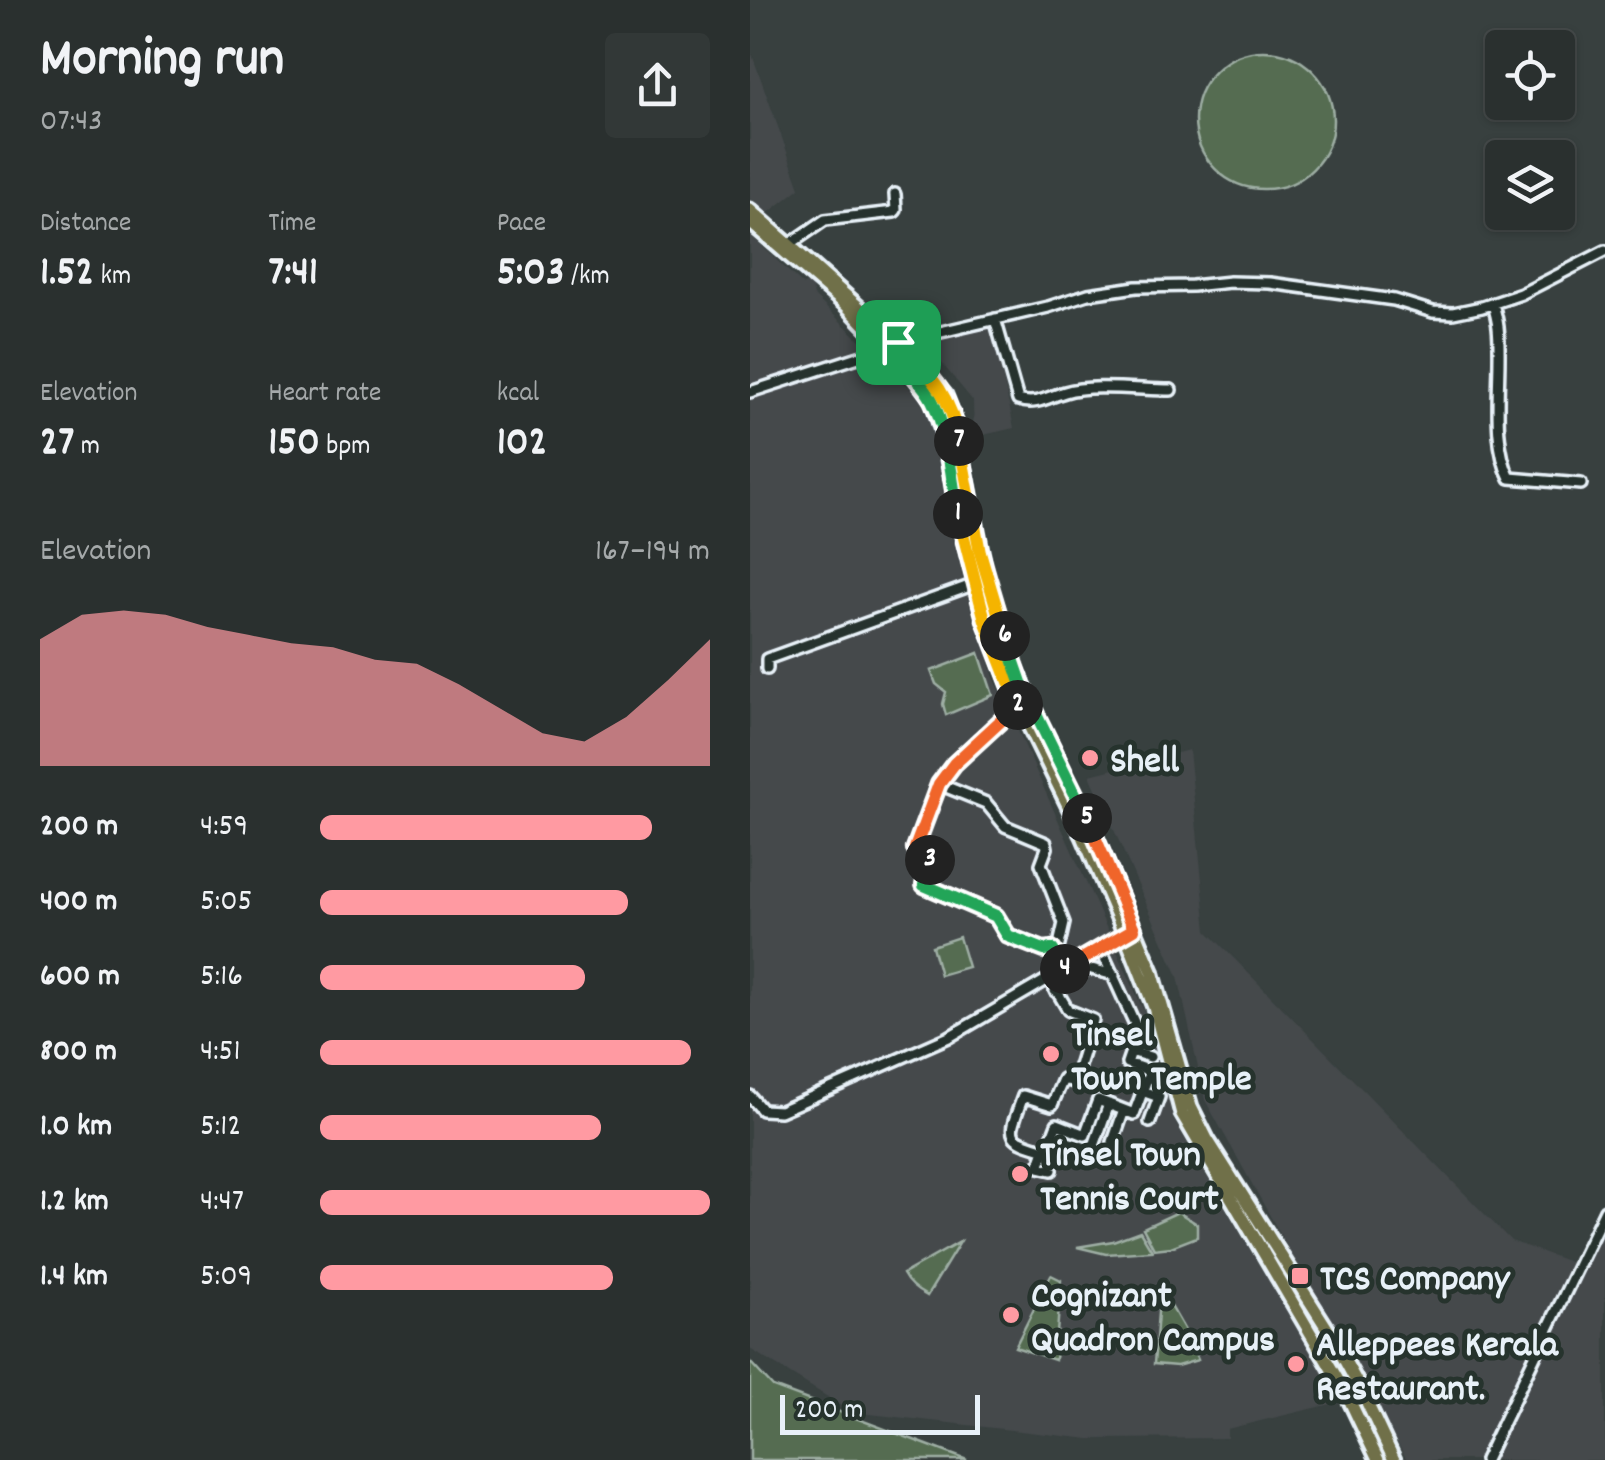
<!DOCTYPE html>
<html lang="en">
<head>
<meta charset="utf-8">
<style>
  body { margin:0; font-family:Dekko,sans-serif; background:#323837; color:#f1f3f6; height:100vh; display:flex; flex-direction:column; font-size:38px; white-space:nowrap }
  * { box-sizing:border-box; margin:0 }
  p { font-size:32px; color:#a5a9aa }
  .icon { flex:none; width:55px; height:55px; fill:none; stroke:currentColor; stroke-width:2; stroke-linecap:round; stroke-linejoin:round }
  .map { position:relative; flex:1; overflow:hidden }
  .side { display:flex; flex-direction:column; background:#2a302f; width:750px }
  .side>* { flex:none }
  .tools { position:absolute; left:735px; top:30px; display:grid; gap:20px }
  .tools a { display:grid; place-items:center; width:90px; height:90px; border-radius:10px; background:#2a302f; box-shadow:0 2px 8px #0004,0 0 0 2px #464b4b; font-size:50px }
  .scale { position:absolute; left:30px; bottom:25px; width:200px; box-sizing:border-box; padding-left:10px; border:5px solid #e8f1f8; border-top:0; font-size:28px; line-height:35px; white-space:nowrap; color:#e8f1f8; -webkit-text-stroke:8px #26332d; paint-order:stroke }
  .pin { position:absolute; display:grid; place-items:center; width:85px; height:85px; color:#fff; margin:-42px; border-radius:20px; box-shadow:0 5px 15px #0006 }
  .km { position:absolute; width:50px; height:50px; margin:-25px; border-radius:50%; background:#222; color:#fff; font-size:28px; line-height:50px; text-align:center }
  .round { display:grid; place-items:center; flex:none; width:105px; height:105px; border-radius:10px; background:#323837 }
  .overview { display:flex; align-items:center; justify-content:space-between; height:170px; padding:0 40px }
  h1 { font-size:55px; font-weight:700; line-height:75px }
  .figures { display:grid; grid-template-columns:repeat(3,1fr); gap:15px; height:170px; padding:10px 40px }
  .figures div { display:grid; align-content:center }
  .figures b { font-size:42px; font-weight:700 }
  .figures small { font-size:28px; font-weight:400 }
  .figures p { font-size:28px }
  .chart { height:280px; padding:20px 40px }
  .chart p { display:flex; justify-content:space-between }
  .chart svg { width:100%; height:180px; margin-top:10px; fill:#ff9aa2; opacity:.7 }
  ul { padding:0 40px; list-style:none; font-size:32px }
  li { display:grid; grid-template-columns:160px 120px 1fr; align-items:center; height:75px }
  li i { height:25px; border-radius:12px; background:#ff9aa2 }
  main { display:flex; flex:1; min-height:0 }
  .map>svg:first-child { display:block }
</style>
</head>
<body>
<main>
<section class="side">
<div class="overview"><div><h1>Morning run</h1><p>07:43</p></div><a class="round"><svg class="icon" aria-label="share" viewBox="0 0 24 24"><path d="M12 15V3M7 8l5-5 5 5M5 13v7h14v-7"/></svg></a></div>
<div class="figures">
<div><p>Distance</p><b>1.52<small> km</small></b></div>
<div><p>Time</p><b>7:41</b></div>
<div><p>Pace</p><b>5:03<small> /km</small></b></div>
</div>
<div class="figures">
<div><p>Elevation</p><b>27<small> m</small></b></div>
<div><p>Heart rate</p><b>150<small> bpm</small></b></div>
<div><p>kcal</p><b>102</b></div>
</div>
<div class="chart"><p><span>Elevation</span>167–194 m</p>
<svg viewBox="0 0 160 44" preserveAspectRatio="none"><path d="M0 44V13L10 7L20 6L30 7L40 10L50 12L60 14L70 15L80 18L90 19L100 24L110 30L120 36L130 38L140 32L150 23L160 13V44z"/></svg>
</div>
<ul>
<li><b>200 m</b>4:59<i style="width:85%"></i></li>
<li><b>400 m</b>5:05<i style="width:79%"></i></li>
<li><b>600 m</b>5:16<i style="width:68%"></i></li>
<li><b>800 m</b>4:51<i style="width:95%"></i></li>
<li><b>1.0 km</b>5:12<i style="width:72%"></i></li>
<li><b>1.2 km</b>4:47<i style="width:100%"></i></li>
<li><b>1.4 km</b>5:09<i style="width:75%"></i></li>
</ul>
</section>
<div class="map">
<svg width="855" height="1460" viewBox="0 0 855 1460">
  <rect width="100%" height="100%" fill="#38403f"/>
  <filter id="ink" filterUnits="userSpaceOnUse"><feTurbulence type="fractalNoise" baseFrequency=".01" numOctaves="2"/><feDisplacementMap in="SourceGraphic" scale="20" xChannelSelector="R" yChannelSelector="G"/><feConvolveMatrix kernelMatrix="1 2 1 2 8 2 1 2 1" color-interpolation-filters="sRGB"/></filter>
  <g filter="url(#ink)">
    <path fill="#45494c" d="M0,49L50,188L17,214L0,199Z
      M0,235L53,285L60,283L64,296L185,412L243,675L401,1027L423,1119L590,1402L477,1429V1438L340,1439L102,1412L0,1349Z
      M241,322L264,428L224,437L223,401L171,338Z
      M439,750L457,931L761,1241L831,1266L855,1220V1460H657L455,1100L428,976L340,775Z"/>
    <path fill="#546c51" stroke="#9eaea4" stroke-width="2.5" d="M445 120a69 69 0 1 1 138 0a69 69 0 1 1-138 0Z
      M229,653L243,695L196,715L193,704L196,692L186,684L181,671Z
      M209,937L218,967L190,975L182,946Z
      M428,1212L447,1224V1237L421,1247L404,1249L393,1228Z
      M390,1231L402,1251L356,1254L327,1247L363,1241Z
      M210,1242L177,1296C167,1291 158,1284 153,1274Z
      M301,1275L311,1280L305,1360L265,1347Z
      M410,1287L437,1334L448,1360L427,1366L404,1364Z
      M0,1362L23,1387L217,1460H0Z"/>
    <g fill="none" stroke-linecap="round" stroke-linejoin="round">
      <defs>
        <path id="minor" d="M40,244L75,220L144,212L146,210L145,194
          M743,304C745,311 747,319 748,327C753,371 739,438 760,478L831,484
          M245,319L268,400C286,406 298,397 315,392C341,384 391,390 421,390
          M0,392L124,352L148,342L298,307L338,294L386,287L442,286L480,282L520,283L644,300L683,312L703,313L732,307L771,294L855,251
          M17,669V659L225,584
          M189,784L165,846L167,851L180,859L174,885L246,916L256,934L294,950L309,945L314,923L291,864L297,848L296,843L255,826L236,803L189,784L204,763L268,705
          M299,978L318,1010L343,1020L324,1082L313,1079L302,1105L273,1096C259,1136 252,1138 297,1150L307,1124L335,1135L348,1100L384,1114L400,1071L377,1063L388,1031L355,958
          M305,991L338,968L364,975
          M381,1051L400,1057
          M392,1091L409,1097L400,1122
          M0,1096L12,1110L30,1111L199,1037L377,933
          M302,1137L333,1147
          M363,1142L374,1110
          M345,1143L359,1104
          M295,1150L289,1167L302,1170
          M297,1150L319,1158
          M735,1460L855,1210"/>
        <path id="major" d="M0,210L148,342L195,395L206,424L237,581L263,661L287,717L343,831L402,971L441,1107L457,1139L578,1330L612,1392L644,1460
          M0,222L94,303L164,376L183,401L194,438L211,528L235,620L263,693L333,836L380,946L404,1007L432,1114L598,1397L628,1460"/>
      </defs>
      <use href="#minor" stroke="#e8f1f8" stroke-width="16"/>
      <use href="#major" stroke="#e8f1f8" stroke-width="19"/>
      <use href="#minor" stroke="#26332d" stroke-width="9"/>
      <use href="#major" stroke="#70704a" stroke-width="11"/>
    </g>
  </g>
  <g fill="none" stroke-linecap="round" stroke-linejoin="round" filter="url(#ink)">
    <defs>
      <path id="split-1" d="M148,342L137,347C152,363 171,380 182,400C199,434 201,478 208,514"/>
      <path id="split-2" d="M208,514L235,620L268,705"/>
      <path id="split-3" d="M180,860L165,848L189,784L204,764L268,705"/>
      <path id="split-4" d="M180,860L174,885L246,916L258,936L294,950L302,949L315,969"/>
      <path id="split-5" d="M315,969L384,929L337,818"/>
      <path id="split-6" d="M255,636L273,688L337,818"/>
      <path id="split-7" d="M209,441L230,552L255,636"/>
      <path id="split-8" d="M148,342C181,376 200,393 209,441"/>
    </defs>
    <use href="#split-1" stroke="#fff" stroke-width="20"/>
    <use href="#split-2" stroke="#fff" stroke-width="20"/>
    <use href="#split-3" stroke="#fff" stroke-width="20"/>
    <use href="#split-4" stroke="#fff" stroke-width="20"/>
    <use href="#split-5" stroke="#fff" stroke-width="20"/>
    <use href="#split-6" stroke="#fff" stroke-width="20"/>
    <use href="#split-7" stroke="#fff" stroke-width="20"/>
    <use href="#split-8" stroke="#fff" stroke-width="20"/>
    <use href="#split-1" stroke="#22a559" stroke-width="12"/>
    <use href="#split-2" stroke="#f5b400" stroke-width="12"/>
    <use href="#split-3" stroke="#f0652b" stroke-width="12"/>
    <use href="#split-4" stroke="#22a559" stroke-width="12"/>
    <use href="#split-5" stroke="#f0652b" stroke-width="12"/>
    <use href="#split-6" stroke="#22a559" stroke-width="12"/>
    <use href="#split-7" stroke="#f5b400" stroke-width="12"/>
    <use href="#split-8" stroke="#f5b400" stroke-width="12"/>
  </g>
  <g fill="#ff9aa2" stroke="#26332d" stroke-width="4">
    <circle cx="340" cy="758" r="10"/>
    <circle cx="301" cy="1054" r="10"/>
    <circle cx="270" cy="1174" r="10"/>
    <rect x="540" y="1266" width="20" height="20" rx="5"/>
    <circle cx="261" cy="1315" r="10"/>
    <circle cx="546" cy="1364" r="10"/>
  </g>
  <g text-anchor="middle" stroke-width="10" stroke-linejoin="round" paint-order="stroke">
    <g font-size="38" font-weight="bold" fill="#e8f1f8" stroke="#26332d" text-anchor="start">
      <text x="360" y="771">Shell</text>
      <text x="321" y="1045">Tinsel<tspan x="321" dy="44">Town Temple</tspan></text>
      <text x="290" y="1165">Tinsel Town<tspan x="290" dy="44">Tennis Court</tspan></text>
      <text x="570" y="1289">TCS Company</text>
      <text x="281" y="1306">Cognizant<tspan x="281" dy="44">Quadron Campus</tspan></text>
      <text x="566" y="1355">Alleppees Kerala<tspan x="566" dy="44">Restaurant.</tspan></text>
    </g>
  </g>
</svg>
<div class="tools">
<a><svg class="icon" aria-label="locate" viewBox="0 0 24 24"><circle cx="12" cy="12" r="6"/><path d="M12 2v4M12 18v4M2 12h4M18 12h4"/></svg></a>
<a><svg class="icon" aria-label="layers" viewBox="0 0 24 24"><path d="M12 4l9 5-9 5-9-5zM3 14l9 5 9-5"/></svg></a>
</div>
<div class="scale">200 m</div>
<div class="pin" style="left:148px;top:342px;background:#1e9e55"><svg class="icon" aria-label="arrive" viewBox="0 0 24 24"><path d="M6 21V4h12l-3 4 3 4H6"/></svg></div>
<b class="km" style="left:208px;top:514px">1</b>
<b class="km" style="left:268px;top:705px">2</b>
<b class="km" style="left:180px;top:860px">3</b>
<b class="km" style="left:315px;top:969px">4</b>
<b class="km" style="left:337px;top:818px">5</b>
<b class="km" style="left:255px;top:636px">6</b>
<b class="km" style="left:209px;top:441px">7</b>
</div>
</main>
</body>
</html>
